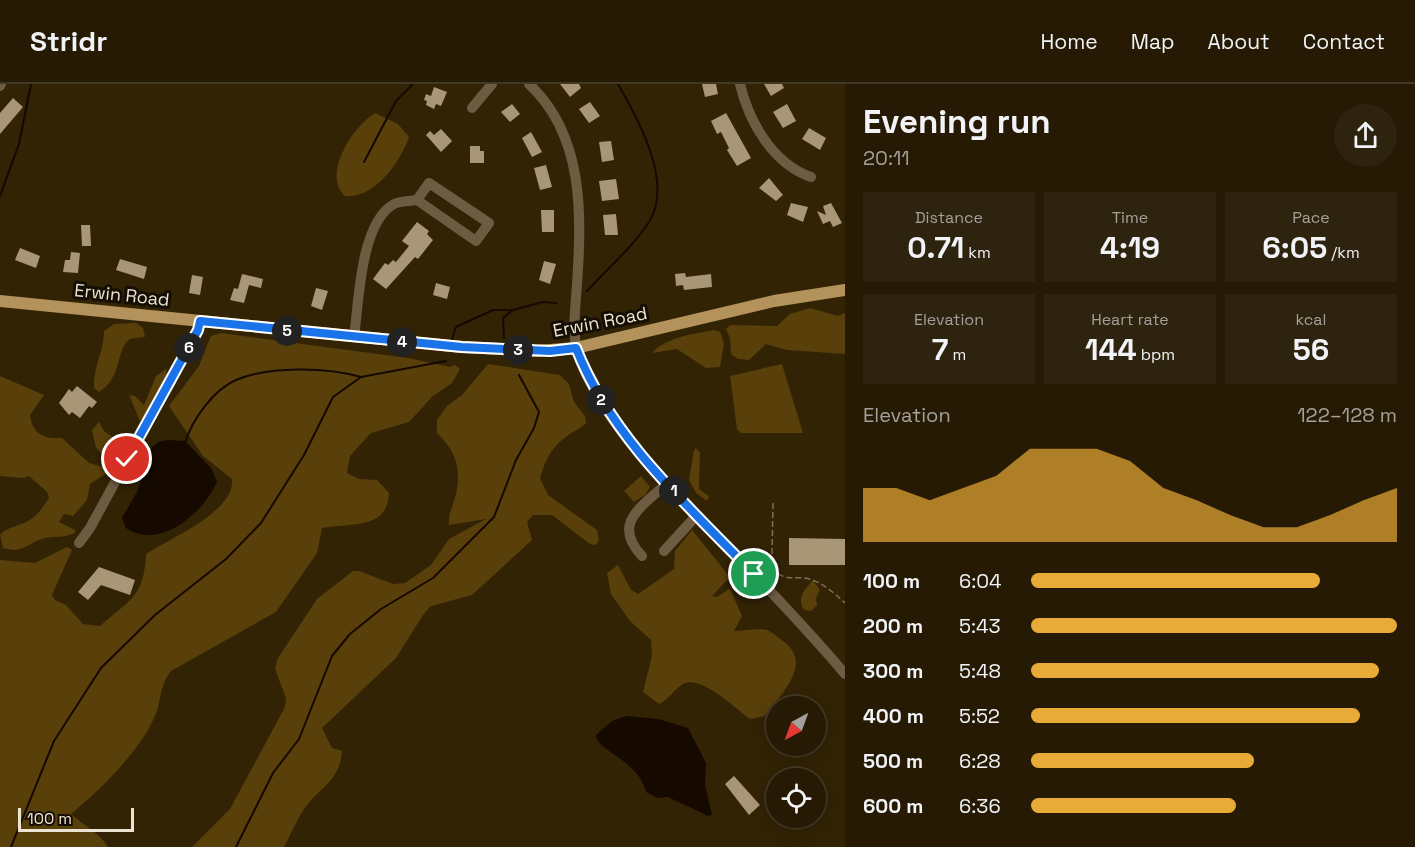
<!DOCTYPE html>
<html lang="en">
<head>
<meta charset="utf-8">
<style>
  body { margin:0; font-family:"Space Grotesk",sans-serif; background:#2e230e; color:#f1f3f6; height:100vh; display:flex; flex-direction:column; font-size:22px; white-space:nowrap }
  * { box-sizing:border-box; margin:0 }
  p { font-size:20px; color:#a4a19a }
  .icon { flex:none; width:33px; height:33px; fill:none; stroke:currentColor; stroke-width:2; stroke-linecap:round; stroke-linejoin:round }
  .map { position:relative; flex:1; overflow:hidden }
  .side { display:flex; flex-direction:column; background:#261a04; width:570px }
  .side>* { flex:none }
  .needle { width:39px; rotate:221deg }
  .tools { position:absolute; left:766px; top:612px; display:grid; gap:12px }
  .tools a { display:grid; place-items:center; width:60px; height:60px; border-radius:50%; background:#261a04; box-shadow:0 3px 15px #0003,0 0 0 2px #423826; font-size:30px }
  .scale { position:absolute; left:18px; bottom:15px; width:116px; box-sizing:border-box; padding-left:6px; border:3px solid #ede3d2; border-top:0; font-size:16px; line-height:21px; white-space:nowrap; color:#ede3d2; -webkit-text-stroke:4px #150e04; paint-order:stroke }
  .pin { position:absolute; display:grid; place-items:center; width:51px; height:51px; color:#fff; margin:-26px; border:3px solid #fff; border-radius:50%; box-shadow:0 2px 6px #0007 }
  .km { position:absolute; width:30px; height:30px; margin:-15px; border-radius:50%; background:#222; color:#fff; font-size:16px; line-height:30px; text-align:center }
  .round { display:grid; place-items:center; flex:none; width:63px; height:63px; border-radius:32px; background:#2e230e }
  .summary { display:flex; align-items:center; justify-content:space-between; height:102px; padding:0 18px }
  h1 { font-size:33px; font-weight:700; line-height:45px }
  .figures { display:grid; grid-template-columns:repeat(3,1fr); gap:9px; height:102px; padding:6px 18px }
  .figures div { display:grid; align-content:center; border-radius:0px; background:#2e230e; text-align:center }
  .figures b { font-size:30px; font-weight:700 }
  .figures small { font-size:16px; font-weight:400 }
  .figures p { font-size:16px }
  .chart { height:168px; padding:12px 18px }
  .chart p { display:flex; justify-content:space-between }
  .chart svg { width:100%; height:108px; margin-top:6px; fill:#e8ab37; opacity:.7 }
  ul { padding:0 18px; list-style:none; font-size:20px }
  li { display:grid; grid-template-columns:96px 72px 1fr; align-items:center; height:45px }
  li i { height:15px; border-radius:8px; background:#e8ab37 }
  header { display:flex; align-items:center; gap:36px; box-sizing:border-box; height:84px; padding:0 30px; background:#261a04; border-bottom:2px solid #423826 }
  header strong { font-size:28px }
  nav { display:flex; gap:33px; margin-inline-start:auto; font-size:21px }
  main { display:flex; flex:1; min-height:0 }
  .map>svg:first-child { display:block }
</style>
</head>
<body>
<header>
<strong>Stridr</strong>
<nav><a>Home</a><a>Map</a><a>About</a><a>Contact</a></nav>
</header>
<main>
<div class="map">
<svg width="845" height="763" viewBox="0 0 845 763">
  <rect width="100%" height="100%" fill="#322305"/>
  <path fill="#593f0a" d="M375,29L398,40L409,53C401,77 375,115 345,112C321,91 354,41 375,29Z
    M810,224L838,232L845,229V270L787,266L766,260L749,276L738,275L731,270L730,254L726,245L730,241L777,242L790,230Z
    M136,239L143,244L145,253C141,253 134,254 130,255C116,264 122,295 99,308L94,304C93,283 104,267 104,247L114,240Z
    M714,246L720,248L724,259L720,283L706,284L677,265L652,269C666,253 694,250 714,246Z
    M221,249L408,274L450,283L455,281L460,285L452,299L433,312L409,338L371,349L350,372L347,389L359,395L377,396L389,409C388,446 350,439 322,444L317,469L276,528L171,587C159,601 162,618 154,634C139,668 100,706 71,730C83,741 100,749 108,763H0V476L35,479L67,463L72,466L52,511L55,516L66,521L83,540L100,542C130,515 144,514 146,470C169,455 236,427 232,395L203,372L169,322L199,282L211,252Z
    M488,280L560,291L569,300L574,318L585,332L586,339C579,346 573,347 566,353C551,363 545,377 540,394L548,411L597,446L599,456L596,461L590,460L552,431H533L527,438L532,456L472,511L431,522L423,531L396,574L322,644L332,664L342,667C340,696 323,701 307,721C298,733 291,750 284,763H192L230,725L285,623L286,614L275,585L278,574L317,515L353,487H359L393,500L405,499L431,481L449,455L486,435L449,441C448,430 452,424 455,414C462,387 457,368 437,349V336L447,322L462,311Z
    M782,280L803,349H741L737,345L730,292Z
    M166,285C170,302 153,326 140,337L129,311L135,312L144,321L156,292Z
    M0,292L44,311L30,331C33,351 44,355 62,354L89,379L104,383L108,388L90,400L87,416L73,432L64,430L59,438L75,446V449C64,454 56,452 45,454C26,459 25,470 3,464L0,451C7,443 16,443 26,438C37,433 43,423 49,414L47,408L29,392L23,394L0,392Z
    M99,338L104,347L114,354L107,370L101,369L96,364L92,346Z
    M696,364L700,369L699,405L709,412L707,417L696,409L689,396L694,366Z
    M641,392L650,403L645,411L634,418L624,407Z
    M692,446L730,493L712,512L717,513L729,505L731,507L742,532L734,547C744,547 758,544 767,546C772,548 779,554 783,557C814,579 781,610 765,632L750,635C735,624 700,590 683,600C673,606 672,613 659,620L643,608L652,572L651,556L630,537L611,510L607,489L618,481L631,506L638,510L674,485L675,467Z
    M813,496L820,506L816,514L817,521L811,527L804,526C796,514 805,505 813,496Z"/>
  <path fill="#150900" d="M168,356L185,357L211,384L217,398C203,429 160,467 126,444L122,434L137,408L152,363L158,358Z
    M627,632L658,635L688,644L706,679L705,701L712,731L708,732L668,713L658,714L646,708C638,675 596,667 596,651L612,637Z"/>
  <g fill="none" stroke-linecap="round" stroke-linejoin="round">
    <path stroke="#150900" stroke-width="2" d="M364,78L396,17L413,0
      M0,112L19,60L31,0
      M587,207C607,185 633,163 649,138C674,99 638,35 618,0
      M504,254L503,234L513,226
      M452,255L456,243L493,226H513L543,218L556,219
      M185,359C192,336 213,306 236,296C270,282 326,283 361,293
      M11,763L54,657L101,584L155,531L226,475L261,439L304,371L333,313L361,293L446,277
      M236,763L273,689L299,655L332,572L350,550L381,525L433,494L494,433L516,376L534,344L539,328L519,291"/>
  </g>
  <path fill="#a99677" d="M560,0H579L581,4L570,13Z
    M702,0H716L718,10L705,13Z
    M764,0H782L784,4L771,12Z
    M434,3L447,8L441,22L436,20L434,25L426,21L427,17L424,16L426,10L431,12Z
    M13,14L23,23L0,50V29Z
    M590,18L600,32L589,39L579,25Z
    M512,20L520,30L510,38L501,28Z
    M787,20L796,37L783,44L773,28Z
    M726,29L751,74L737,82L727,66L729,64L721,48L717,50L711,37Z
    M809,44L826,54L820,66L802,55Z
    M441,45L452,57L441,68L426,51L430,47L434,51Z
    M531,48L542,68L532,73L522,54Z
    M611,57L614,76L602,78L599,58Z
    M470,62H480V67H484V79H470Z
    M546,81L552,103L540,106L534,84Z
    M769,94L783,111L776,117L759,104Z
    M616,95L619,115L602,117L599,97Z
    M791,119L808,123L803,138L787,131Z
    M831,119L842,139L833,143L830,137L823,140L817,127L826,131L823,122Z
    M541,126H554V148H542Z
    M616,130L618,151H605L603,131Z
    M417,138L429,147L427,150L433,156L418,175L415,173L386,205L373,195L385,179L388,181L393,176L396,178L409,162L402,157Z
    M81,141H90L91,162H82Z
    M20,164L40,172L36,184L15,176Z
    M71,168L80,169L78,189L63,188L65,176H70Z
    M120,175L147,183L144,195L116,186Z
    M544,177L556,180L550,200L539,196Z
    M685,189L686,193L711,190L712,203L684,206L683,201L676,202L675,190Z
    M242,190L263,195L261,204L249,201L244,219L230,216L234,204L238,205Z
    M192,191L203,193L200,211L189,209Z
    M436,199L450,203L447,215L433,211Z
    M316,204L328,207L322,226L311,222Z
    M77,302L97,318L92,324L89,322L80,334L72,328L69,331L59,319L69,305L72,308Z
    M789,454L845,455V481H789Z
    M99,483L135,496L130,511L101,501L88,516L78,508Z
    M734,692L760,721L749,731L725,700Z"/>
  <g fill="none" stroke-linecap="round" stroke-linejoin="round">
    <path stroke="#7d7057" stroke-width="1.5" stroke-dasharray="6 3" stroke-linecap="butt" d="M773,419L772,470L777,489C787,496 794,493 805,494C821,497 833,508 845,519"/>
    <path stroke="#6d5c42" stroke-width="10" d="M529,0C584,51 582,131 577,200C575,232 570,254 583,284C612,349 670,404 719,454C762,498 805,543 845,590
      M740,0C749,38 773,80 811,93
      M0,2L1,0
      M472,24L492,0
      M354,253C359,218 360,139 394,120C399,117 410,117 417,116L476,157L489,139L429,99L417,116
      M79,459L90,444L198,246L200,237
      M664,467L697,431
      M642,472C611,439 642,423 667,399"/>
    <path stroke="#b4925b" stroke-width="12" d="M0,217L462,263L537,267L576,264L774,217L845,206"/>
  </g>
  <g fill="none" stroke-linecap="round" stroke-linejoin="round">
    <defs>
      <path id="route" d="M127,375L198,246L200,237L462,263L550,267L576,264C611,354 688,422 754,490"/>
    </defs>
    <use href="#route" stroke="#fff" stroke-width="12"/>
    <use href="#route" stroke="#1a73e8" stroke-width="8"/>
  </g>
  <g text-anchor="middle" stroke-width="6" stroke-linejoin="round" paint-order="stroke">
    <g font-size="18" fill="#ede3d2" stroke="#150e04">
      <text transform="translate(122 211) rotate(6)" y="6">Erwin Road</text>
      <text transform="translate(600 238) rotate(-11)" y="6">Erwin Road</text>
    </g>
  </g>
</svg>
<div class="tools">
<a><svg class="needle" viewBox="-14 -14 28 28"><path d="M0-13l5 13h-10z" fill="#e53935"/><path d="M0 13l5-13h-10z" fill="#a4a19a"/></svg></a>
<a><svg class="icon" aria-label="locate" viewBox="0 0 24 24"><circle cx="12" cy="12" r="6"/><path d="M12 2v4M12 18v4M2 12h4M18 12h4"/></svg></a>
</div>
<div class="scale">100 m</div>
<div class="pin" style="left:754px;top:490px;background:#1e9e55"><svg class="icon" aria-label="arrive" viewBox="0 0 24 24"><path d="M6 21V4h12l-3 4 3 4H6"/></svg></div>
<div class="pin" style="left:127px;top:375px;background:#d93025"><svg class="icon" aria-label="check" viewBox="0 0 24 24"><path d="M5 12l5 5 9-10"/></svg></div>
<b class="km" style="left:674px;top:407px">1</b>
<b class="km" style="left:601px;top:316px">2</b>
<b class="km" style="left:518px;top:266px">3</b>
<b class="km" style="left:402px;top:258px">4</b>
<b class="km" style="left:287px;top:247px">5</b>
<b class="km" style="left:189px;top:264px">6</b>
</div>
<section class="side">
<div class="summary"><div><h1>Evening run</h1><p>20:11</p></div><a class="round"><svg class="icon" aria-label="share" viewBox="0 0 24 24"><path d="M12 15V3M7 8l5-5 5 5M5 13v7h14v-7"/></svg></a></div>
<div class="figures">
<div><p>Distance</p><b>0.71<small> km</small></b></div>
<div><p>Time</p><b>4:19</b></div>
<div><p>Pace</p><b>6:05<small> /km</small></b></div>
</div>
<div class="figures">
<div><p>Elevation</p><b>7<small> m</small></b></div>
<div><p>Heart rate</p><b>144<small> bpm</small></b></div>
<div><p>kcal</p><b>56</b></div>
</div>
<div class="chart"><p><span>Elevation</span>122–128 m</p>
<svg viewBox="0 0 160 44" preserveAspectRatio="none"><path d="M0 44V22L10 22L20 27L30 22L40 17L50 6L60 6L70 6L80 11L90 22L100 27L110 33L120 38L130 38L140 33L150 27L160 22V44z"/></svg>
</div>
<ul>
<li><b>100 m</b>6:04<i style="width:79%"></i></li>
<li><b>200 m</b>5:43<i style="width:100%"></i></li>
<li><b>300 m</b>5:48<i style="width:95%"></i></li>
<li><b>400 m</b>5:52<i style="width:90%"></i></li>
<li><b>500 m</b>6:28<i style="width:61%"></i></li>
<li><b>600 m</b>6:36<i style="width:56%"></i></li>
</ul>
</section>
</main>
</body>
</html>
